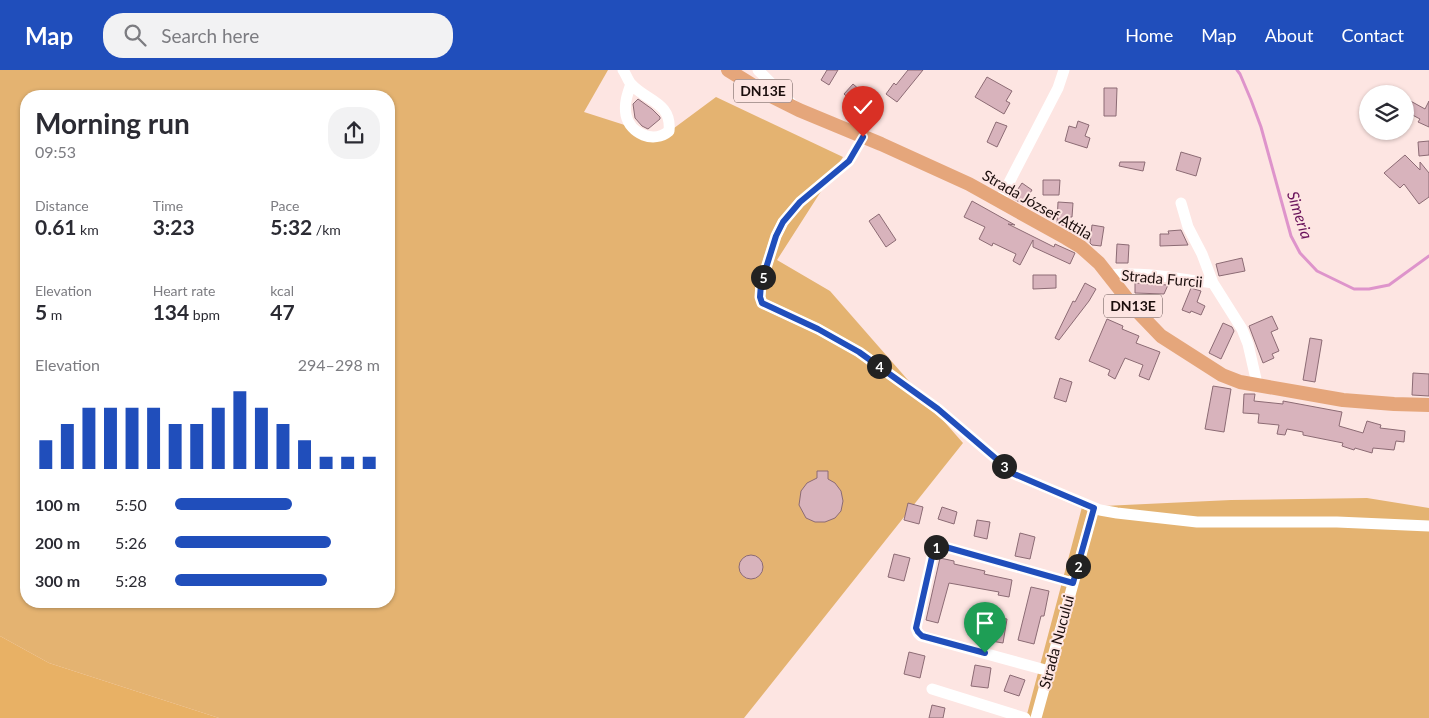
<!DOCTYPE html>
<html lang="en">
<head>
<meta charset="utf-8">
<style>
  body { margin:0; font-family:Lato,sans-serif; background:#f2f2f3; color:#2b2b33; height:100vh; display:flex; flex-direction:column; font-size:19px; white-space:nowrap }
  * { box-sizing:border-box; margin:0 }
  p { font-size:16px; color:#7c7c81 }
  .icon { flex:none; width:28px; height:28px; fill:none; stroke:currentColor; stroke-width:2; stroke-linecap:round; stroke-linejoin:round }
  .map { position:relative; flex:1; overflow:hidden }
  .details { position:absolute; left:20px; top:20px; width:375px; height:518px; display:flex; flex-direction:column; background:#fff; border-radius:20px; box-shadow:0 1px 4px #0004 }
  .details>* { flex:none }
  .fabs { position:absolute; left:1359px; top:15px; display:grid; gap:10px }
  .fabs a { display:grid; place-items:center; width:55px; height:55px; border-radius:50%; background:#fff; box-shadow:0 1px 4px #0004; font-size:25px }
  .pin { position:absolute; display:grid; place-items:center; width:42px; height:42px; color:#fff; margin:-51px -21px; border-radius:50% 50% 50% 0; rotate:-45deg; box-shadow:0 0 5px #0007 }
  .pin .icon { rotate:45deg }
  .km { position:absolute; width:25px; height:25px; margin:-12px; border-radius:50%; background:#222; color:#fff; font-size:14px; line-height:25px; text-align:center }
  .round { display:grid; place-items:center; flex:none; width:52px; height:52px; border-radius:20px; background:#f2f2f3 }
  .summary { display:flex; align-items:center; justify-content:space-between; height:85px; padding:0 15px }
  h1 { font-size:28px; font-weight:700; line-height:38px }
  .figures { display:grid; grid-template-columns:repeat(3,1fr); gap:8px; height:85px; padding:5px 15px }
  .figures div { display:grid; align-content:center }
  .figures b { font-size:21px; font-weight:700 }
  .figures small { font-size:14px; font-weight:400 }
  .figures p { font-size:14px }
  .chart { height:140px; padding:10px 15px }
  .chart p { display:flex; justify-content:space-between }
  .chart svg { width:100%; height:90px; margin-top:5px; stroke:#204ebb; stroke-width:6 }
  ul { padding:0 15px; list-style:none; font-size:16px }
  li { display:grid; grid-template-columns:80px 60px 1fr; align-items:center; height:38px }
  li i { height:12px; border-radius:6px; background:#204ebb }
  header { display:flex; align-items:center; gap:30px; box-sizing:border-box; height:70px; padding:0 25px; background:#204ebb; color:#fff }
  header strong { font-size:24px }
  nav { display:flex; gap:28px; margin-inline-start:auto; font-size:18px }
  .search { width:350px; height:45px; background:#f2f2f3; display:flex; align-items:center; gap:12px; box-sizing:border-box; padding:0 18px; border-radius:20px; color:#7c7c81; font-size:19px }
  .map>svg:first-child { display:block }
</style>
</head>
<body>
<header>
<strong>Map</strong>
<div class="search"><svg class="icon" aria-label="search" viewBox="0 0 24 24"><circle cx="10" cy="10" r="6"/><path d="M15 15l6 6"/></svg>Search here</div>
<nav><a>Home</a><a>Map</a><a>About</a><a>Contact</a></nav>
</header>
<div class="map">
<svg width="1429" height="648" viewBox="0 0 1429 648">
  <rect width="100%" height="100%" fill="#fde5e2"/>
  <path fill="#e4b371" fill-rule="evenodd" d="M0,0H608L584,42L662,67L716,27L843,87L777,190L830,221L963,373L744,648H219L49,593L0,566ZM26,26H389V531H26Z
    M1367,428L1429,438V648H1026L1082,437L1231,430Z"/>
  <path fill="#e8b165" d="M0,566L49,593L219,648H0Z"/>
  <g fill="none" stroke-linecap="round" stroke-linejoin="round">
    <path stroke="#de94cb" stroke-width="3" d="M1237,0L1240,4L1251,30L1261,57L1291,166L1300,183L1317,201L1354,219H1369L1389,215L1429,186"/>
  </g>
  <path fill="#d8b3bc" stroke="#8c6b74" d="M827,0H838L829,15L821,10Z
    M908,0H923L897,32L886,24L894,13L896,15Z
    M987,7L1012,21L1006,31L1010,33L1004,44L975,27Z
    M853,14L861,21L852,31L844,24Z
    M1104,18H1117L1116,46H1104Z
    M1405,28L1425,39L1429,31V57L1418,52L1420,49L1405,41Z
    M638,29L652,39L660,47V49L648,59L642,56L635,48L633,34Z
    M1078,51L1089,55L1085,66L1090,68L1087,78L1065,71L1069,56L1076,58Z
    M996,52L1007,56L997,77L987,72Z
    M1429,71V85L1419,86L1418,72Z
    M1181,82L1201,88L1196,106L1176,100Z
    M1405,85L1420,100V92L1429,103V127L1419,134L1404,114L1400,118L1384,103Z
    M1120,92H1145L1143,101L1119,96Z
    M1043,110H1060L1059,125H1043Z
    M1022,113L1032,120L1023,134L1012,128Z
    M972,131L1015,155L1008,154L1054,177L1055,174L1075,183L1070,194L1033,177V170L1020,195L1013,191L1016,184L993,173L992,176L979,169L985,157L964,147Z
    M1058,132L1073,133L1072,147H1067V157L1057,153Z
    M879,144L896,170L886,177L869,151Z
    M1092,155L1104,157L1101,176L1092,175L1090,173Z
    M1181,160L1188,175L1160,176V164H1169L1168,161Z
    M1117,174L1129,175L1128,193H1116Z
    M1242,188L1245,201L1219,206L1216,194Z
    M1033,205H1056V218L1033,219Z
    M1085,213L1096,219L1089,231L1059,270L1055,268L1073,231L1075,232Z
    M1135,213L1168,215L1164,224L1135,223Z
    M1191,218L1201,221L1197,232L1205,236L1201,245L1191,241L1190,243L1182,240Z
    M1272,246L1278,259L1271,262L1279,281L1272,284L1274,288L1263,293L1249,256Z
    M1107,249L1123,256L1122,259L1139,266L1136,273L1160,282L1149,310L1139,306L1143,295L1125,288L1115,309L1108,305L1110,300L1089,291Z
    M1223,253L1232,257L1234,261L1221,289L1209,283Z
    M1310,268L1322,270L1315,312L1303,310Z
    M1413,303L1429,304V326L1412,325Z
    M1060,308L1072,312L1066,332L1054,328Z
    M1213,316L1231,319L1224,362L1205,359Z
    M1244,324H1255L1254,331L1283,334V331L1342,342L1339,356L1363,363L1367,351L1381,355L1380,358L1405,361L1404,372L1396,371L1394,380L1373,378L1372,383L1355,378L1354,380L1342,376L1343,373L1303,365V362L1287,359L1285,365L1277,364L1279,355L1258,353L1259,344L1243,343Z
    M817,401H828V409L835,413L841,421L843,431L841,441L835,448L825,452H815L806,448L799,435L801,421L807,413L817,408Z
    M908,433L923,437L919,454L904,450Z
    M942,437L957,442L954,454L938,449Z
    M977,450L990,452L987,469L974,466Z
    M1020,463L1035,467L1030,489L1015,486Z
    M894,484L910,488L904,511L888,507Z
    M739 497a12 12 0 1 1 24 0a12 12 0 1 1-24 0Z
    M940,488L954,491V494L985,501L984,504L1012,510L1009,527L998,525L999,522L949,513L938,553L926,550Z
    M1031,517L1049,521L1044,546H1041L1034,574L1018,570Z
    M989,546L1007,549L1003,573L985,570Z
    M909,582L925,586L920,608L904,604Z
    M975,595L991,598L988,618L971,616Z
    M1010,605L1025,610L1019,626L1004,621Z
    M932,635L945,638L943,648H929Z"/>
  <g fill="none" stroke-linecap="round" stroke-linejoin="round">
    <path stroke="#fff" stroke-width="11" d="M623,0C626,4 628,11 631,14C646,31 672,32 669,61C654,74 630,64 626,45C624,34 627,25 631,14
      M758,0L794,36
      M863,67L849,91L800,132L783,152L776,166L761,214L760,227L762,233L818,259L859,282L938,339L1014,404L1100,440L1117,443L1197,452H1337L1429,456
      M1000,130L1058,18L1064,0
      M1181,133L1188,157L1202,184L1213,213L1242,259L1248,274L1256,309V315
      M1110,205C1144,201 1179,209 1213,213
      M1049,601L921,566L918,563L916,558L934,478L942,476L1073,513
      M932,619L1025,648
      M1036,648L1094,438"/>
    <path stroke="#e5a67b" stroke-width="14" d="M728,0L767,24L799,40L881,74L969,114L1066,168L1081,177L1099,193L1136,240L1161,266L1222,305L1240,312L1343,330L1394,334L1429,335"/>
  </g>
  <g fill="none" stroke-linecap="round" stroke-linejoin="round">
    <defs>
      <path id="route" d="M863,67L849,91L800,132L783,152L776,166L761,214L760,227L762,233L818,259L859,282L938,339L1014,404L1094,438L1073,513L942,476L934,478L916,558L918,562L922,566L985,583"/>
    </defs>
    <use href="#route" stroke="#fff" stroke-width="10"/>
    <use href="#route" stroke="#204ebb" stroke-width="6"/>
  </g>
  <g text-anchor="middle" stroke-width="4" stroke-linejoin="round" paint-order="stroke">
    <g fill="#fde5e2" stroke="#5f4e4d" stroke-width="1">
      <rect x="734" y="9.5" width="58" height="23" rx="4"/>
      <rect x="1104" y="224.5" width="58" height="23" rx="4"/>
    </g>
    <g font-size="14" font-weight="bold" fill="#1b0e0d">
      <text x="763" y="26">DN13E</text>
      <text x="1133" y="241">DN13E</text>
    </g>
    <g font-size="15" fill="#1b0e0d" stroke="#fde5e2">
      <text transform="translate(1037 135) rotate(30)" y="5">Strada József Attila</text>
      <text transform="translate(1162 209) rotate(5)" y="5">Strada Furcii</text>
      <text transform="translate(1057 572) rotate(-75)" y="5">Strada Nucului</text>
    </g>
    <g font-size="16" font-style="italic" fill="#6a135b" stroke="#fde5e2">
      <text transform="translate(1300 145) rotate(72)" y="6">Simeria</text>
    </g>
  </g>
</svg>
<div class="fabs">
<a><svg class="icon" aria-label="layers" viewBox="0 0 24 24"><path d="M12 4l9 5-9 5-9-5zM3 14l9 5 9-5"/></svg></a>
</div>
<div class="pin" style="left:985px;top:583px;background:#1e9e55"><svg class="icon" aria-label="arrive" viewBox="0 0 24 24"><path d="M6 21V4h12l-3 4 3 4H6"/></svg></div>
<div class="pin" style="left:863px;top:67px;background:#d93025"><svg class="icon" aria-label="check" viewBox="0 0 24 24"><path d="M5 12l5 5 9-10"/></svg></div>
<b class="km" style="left:936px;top:477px">1</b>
<b class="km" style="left:1078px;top:496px">2</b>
<b class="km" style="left:1004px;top:396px">3</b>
<b class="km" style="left:879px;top:296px">4</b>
<b class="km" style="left:763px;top:207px">5</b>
<section class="details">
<div class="summary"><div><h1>Morning run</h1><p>09:53</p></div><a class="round"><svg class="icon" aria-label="share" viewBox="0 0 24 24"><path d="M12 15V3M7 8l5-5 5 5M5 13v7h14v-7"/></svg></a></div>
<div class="figures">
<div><p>Distance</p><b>0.61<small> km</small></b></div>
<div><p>Time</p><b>3:23</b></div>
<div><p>Pace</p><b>5:32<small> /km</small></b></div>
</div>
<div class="figures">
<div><p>Elevation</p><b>5<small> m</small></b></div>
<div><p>Heart rate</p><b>134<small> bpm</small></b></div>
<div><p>kcal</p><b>47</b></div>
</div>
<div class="chart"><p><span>Elevation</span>294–298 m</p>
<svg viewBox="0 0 160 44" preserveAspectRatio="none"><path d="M5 44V30M15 44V22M25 44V14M35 44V14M45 44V14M55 44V14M65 44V22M75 44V22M85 44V14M95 44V6M105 44V14M115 44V22M125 44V30M135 44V38M145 44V38M155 44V38"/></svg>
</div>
<ul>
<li><b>100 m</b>5:50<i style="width:57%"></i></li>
<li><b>200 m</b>5:26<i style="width:76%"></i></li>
<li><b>300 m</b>5:28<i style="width:74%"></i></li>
</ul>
</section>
</div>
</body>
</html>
